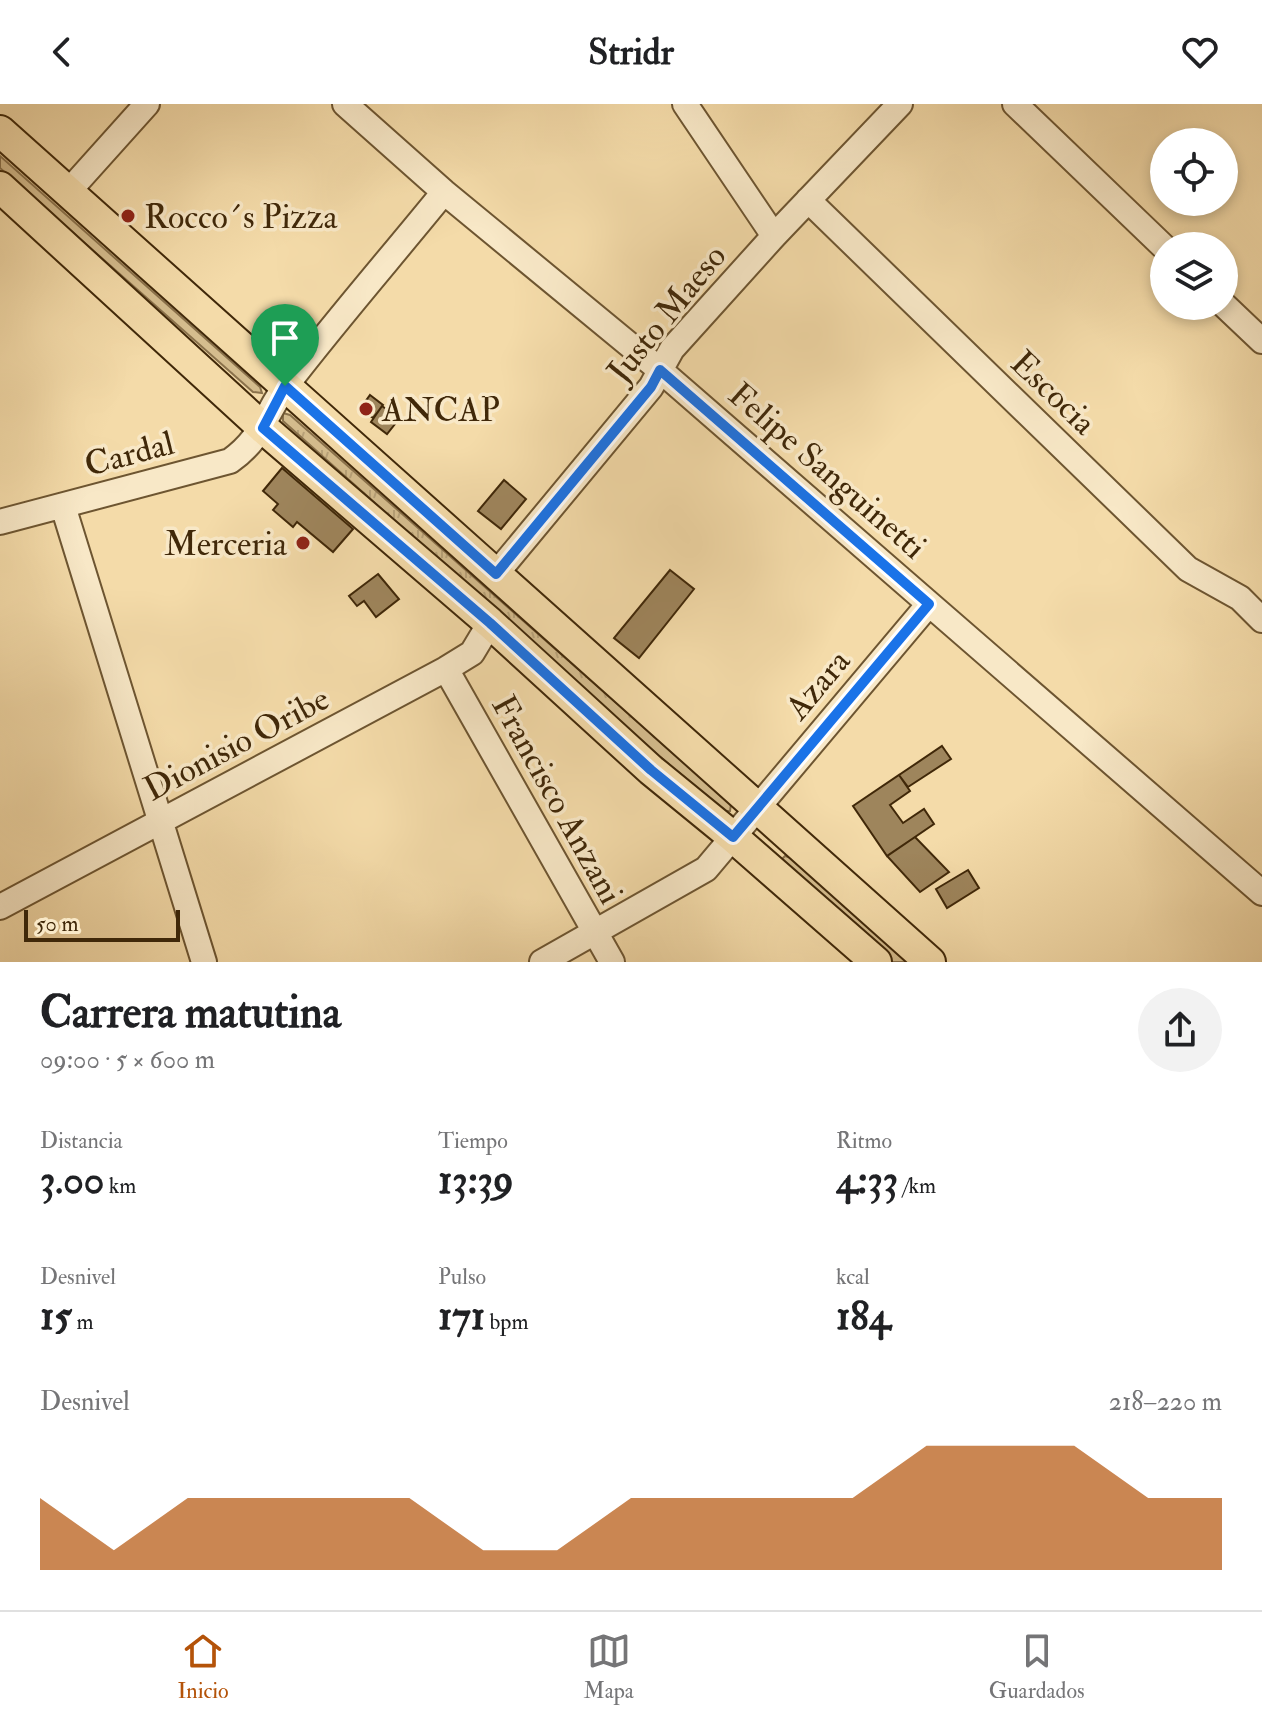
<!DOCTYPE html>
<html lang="es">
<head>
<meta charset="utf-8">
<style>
  body { margin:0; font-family:"IM FELL Double Pica",serif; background:#f2f2f2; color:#202124; height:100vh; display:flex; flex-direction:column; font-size:30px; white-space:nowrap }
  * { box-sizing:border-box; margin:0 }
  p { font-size:26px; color:#757577 }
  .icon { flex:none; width:44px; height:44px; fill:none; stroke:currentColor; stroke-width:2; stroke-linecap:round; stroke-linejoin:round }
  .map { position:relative; height:858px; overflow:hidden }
  .side { display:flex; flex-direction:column; background:#fff; flex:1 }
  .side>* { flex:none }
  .buttons { position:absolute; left:1150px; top:24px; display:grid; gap:16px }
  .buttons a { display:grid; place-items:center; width:88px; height:88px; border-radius:50%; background:#fff; box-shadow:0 4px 12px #0003; font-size:40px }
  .scale { position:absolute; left:24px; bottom:20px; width:156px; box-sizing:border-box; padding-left:8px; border:4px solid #402809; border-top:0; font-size:22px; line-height:28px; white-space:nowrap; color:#402809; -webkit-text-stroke:6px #f8e8c7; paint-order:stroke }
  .pin { position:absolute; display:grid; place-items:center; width:68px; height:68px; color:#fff; margin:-82px -34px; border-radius:50% 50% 50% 0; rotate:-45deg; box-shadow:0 0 8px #0007 }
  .pin .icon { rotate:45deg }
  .round { display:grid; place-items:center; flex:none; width:84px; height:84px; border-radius:42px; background:#f2f2f2 }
  .summary { display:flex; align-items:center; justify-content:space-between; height:136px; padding:0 40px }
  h1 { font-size:44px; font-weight:700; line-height:60px }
  .figures { display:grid; grid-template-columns:repeat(3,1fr); gap:12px; height:136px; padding:8px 40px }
  .figures div { display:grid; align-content:center }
  .figures b { font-size:40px; font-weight:700 }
  .figures small { font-size:22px; font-weight:400 }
  .figures p { font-size:22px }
  .chart { height:224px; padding:16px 40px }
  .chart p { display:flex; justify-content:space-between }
  .chart svg { width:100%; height:144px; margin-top:8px; fill:#b45309; opacity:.7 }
  header { display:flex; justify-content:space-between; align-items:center; height:104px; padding:0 40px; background:#fff; font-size:36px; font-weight:700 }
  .tab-bar { display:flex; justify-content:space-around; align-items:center; height:112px; border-top:2px solid #e0e0e0; background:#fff; font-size:22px; color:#757577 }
  .tab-bar a { display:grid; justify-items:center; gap:4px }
  .tab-bar .selected { color:#b45309 }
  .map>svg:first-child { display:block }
</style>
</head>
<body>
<header><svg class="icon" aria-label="back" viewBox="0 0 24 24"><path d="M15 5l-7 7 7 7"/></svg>Stridr<svg class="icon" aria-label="heart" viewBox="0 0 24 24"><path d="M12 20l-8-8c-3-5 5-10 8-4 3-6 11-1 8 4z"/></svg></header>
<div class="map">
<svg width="1262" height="858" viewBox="0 0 1262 858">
  <defs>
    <pattern id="grass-tufts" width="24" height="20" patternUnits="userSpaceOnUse" patternTransform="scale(2)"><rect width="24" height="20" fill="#d5bd8e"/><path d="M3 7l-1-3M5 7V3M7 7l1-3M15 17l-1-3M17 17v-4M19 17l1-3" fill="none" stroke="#b8a279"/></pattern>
  </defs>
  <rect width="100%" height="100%" fill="#f4dba9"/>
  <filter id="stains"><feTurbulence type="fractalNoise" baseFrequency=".0025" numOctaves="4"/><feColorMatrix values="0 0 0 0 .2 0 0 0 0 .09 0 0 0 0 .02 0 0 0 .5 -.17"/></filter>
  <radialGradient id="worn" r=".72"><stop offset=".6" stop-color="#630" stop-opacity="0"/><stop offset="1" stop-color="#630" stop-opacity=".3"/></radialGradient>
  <path fill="url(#grass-tufts)" stroke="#8a724c" stroke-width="2" d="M0,52L260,283L262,289L253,288L0,64Z
    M283,309L290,311L731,700L730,707H725L652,646L283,317Z
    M785,752L791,754L907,858H891L782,760L781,756Z"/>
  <path fill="#9e855c" stroke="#402809" stroke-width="2" d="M263,217L276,229L279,225L290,235L281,245L257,223Z
    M370,291L383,301L373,314L360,305Z
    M382,302L399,315L387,330L371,318Z
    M282,364L353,425L333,448L297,418L293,423L273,406L278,400L263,387Z
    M504,376L526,395L501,425L478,407Z
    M670,466L694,485L639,554L614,534Z
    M378,470L399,495L376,513L364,497L357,502L349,492Z
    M942,642L951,655L908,683L899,671Z
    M899,671L910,687L890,701L903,719L924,705L934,720L887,752L853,702Z
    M915,733L949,768L920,788L887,752Z
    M968,766L979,784L947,804L936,785Z"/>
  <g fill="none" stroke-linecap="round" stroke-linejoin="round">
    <defs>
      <path id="minor" d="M345,0L444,88L660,266L1262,789
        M685,0L774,132
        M1015,0L1164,143
        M68,88L147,0
        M808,96L1188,465L1240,494L1262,516
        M1224,201L1262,237
        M63,402L204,858
        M0,418L230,357C264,333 265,308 288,279C338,214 392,152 444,88
        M496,470L651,283L672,245L774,132L900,0
        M446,565L612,858
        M0,803L446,565L472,549L490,519
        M542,858L706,765L929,500"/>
      <path id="major" d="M0,27L930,858
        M0,83L263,324L490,519L651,666L733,733L876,858"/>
    </defs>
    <use href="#minor" stroke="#6d5531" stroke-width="28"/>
    <use href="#major" stroke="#402809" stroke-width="34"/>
    <use href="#minor" stroke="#f8e8c7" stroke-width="24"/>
    <use href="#major" stroke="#f4dba9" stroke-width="30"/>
  </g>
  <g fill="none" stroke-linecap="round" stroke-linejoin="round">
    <defs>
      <path id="route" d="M660,266L929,500L733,733L651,666L490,519L263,324L285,282L496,470L651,283Z"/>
    </defs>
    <use href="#route" stroke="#fff" stroke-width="16"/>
    <use href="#route" stroke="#1a73e8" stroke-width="10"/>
  </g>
  <g fill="#8f2418" stroke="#f8e8c7" stroke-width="3">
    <circle cx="128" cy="112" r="8"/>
    <circle cx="366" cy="305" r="8"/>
    <circle cx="303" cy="439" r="8"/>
  </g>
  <g text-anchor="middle" stroke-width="7" stroke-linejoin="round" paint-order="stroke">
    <g font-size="34" fill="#402809" stroke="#f8e8c7" text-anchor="start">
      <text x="144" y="124">Rocco´s Pizza</text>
      <text x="382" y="317">ANCAP</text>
      <text x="287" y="451" text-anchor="end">Merceria</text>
    </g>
    <g font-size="34" fill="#402809" stroke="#f8e8c7">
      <text transform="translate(666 209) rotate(-51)" y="12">Justo Maeso</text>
      <text transform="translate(1054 288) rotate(44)" y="12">Escocia</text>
      <text transform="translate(129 349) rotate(-15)" y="12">Cardal</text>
      <text transform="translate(828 366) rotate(41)" y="12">Felipe Sanguinetti</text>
      <text transform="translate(817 580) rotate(-50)" y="12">Azara</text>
      <text transform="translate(236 639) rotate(-28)" y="12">Dionisio Oribe</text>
      <text transform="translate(558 695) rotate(61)" y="12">Francisco Anzani</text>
    </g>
  </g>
  <rect width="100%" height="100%" filter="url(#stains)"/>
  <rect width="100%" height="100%" fill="url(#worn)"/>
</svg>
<div class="buttons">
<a><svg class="icon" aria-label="locate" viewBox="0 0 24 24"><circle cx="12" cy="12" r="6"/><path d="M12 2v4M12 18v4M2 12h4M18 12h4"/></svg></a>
<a><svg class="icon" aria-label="layers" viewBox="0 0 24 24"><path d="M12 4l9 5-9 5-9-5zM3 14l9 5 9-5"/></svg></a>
</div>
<div class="scale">50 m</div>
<div class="pin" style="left:285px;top:282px;background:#1e9e55"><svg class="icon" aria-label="arrive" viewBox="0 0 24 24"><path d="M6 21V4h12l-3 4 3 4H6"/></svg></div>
</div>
<section class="side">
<div class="summary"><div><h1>Carrera matutina</h1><p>09:00 · 5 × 600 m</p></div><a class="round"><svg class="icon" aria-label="share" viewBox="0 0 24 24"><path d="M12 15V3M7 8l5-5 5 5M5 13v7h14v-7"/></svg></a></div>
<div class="figures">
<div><p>Distancia</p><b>3.00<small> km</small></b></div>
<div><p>Tiempo</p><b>13:39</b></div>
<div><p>Ritmo</p><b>4:33<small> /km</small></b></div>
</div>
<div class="figures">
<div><p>Desnivel</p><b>15<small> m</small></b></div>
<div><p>Pulso</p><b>171<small> bpm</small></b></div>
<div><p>kcal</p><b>184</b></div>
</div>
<div class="chart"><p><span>Desnivel</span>218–220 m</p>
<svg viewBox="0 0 160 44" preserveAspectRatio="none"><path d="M0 44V22L10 38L20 22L30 22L40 22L50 22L60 38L70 38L80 22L90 22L100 22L110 22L120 6L130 6L140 6L150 22L160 22V44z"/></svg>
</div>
</section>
<nav class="tab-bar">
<a class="selected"><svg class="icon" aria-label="home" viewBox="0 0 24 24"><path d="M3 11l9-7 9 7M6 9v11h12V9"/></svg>Inicio</a>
<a><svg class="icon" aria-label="map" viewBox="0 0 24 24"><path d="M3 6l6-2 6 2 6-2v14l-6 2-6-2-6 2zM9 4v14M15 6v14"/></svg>Mapa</a>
<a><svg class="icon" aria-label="saved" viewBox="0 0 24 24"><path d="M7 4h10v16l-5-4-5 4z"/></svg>Guardados</a>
</nav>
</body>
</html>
